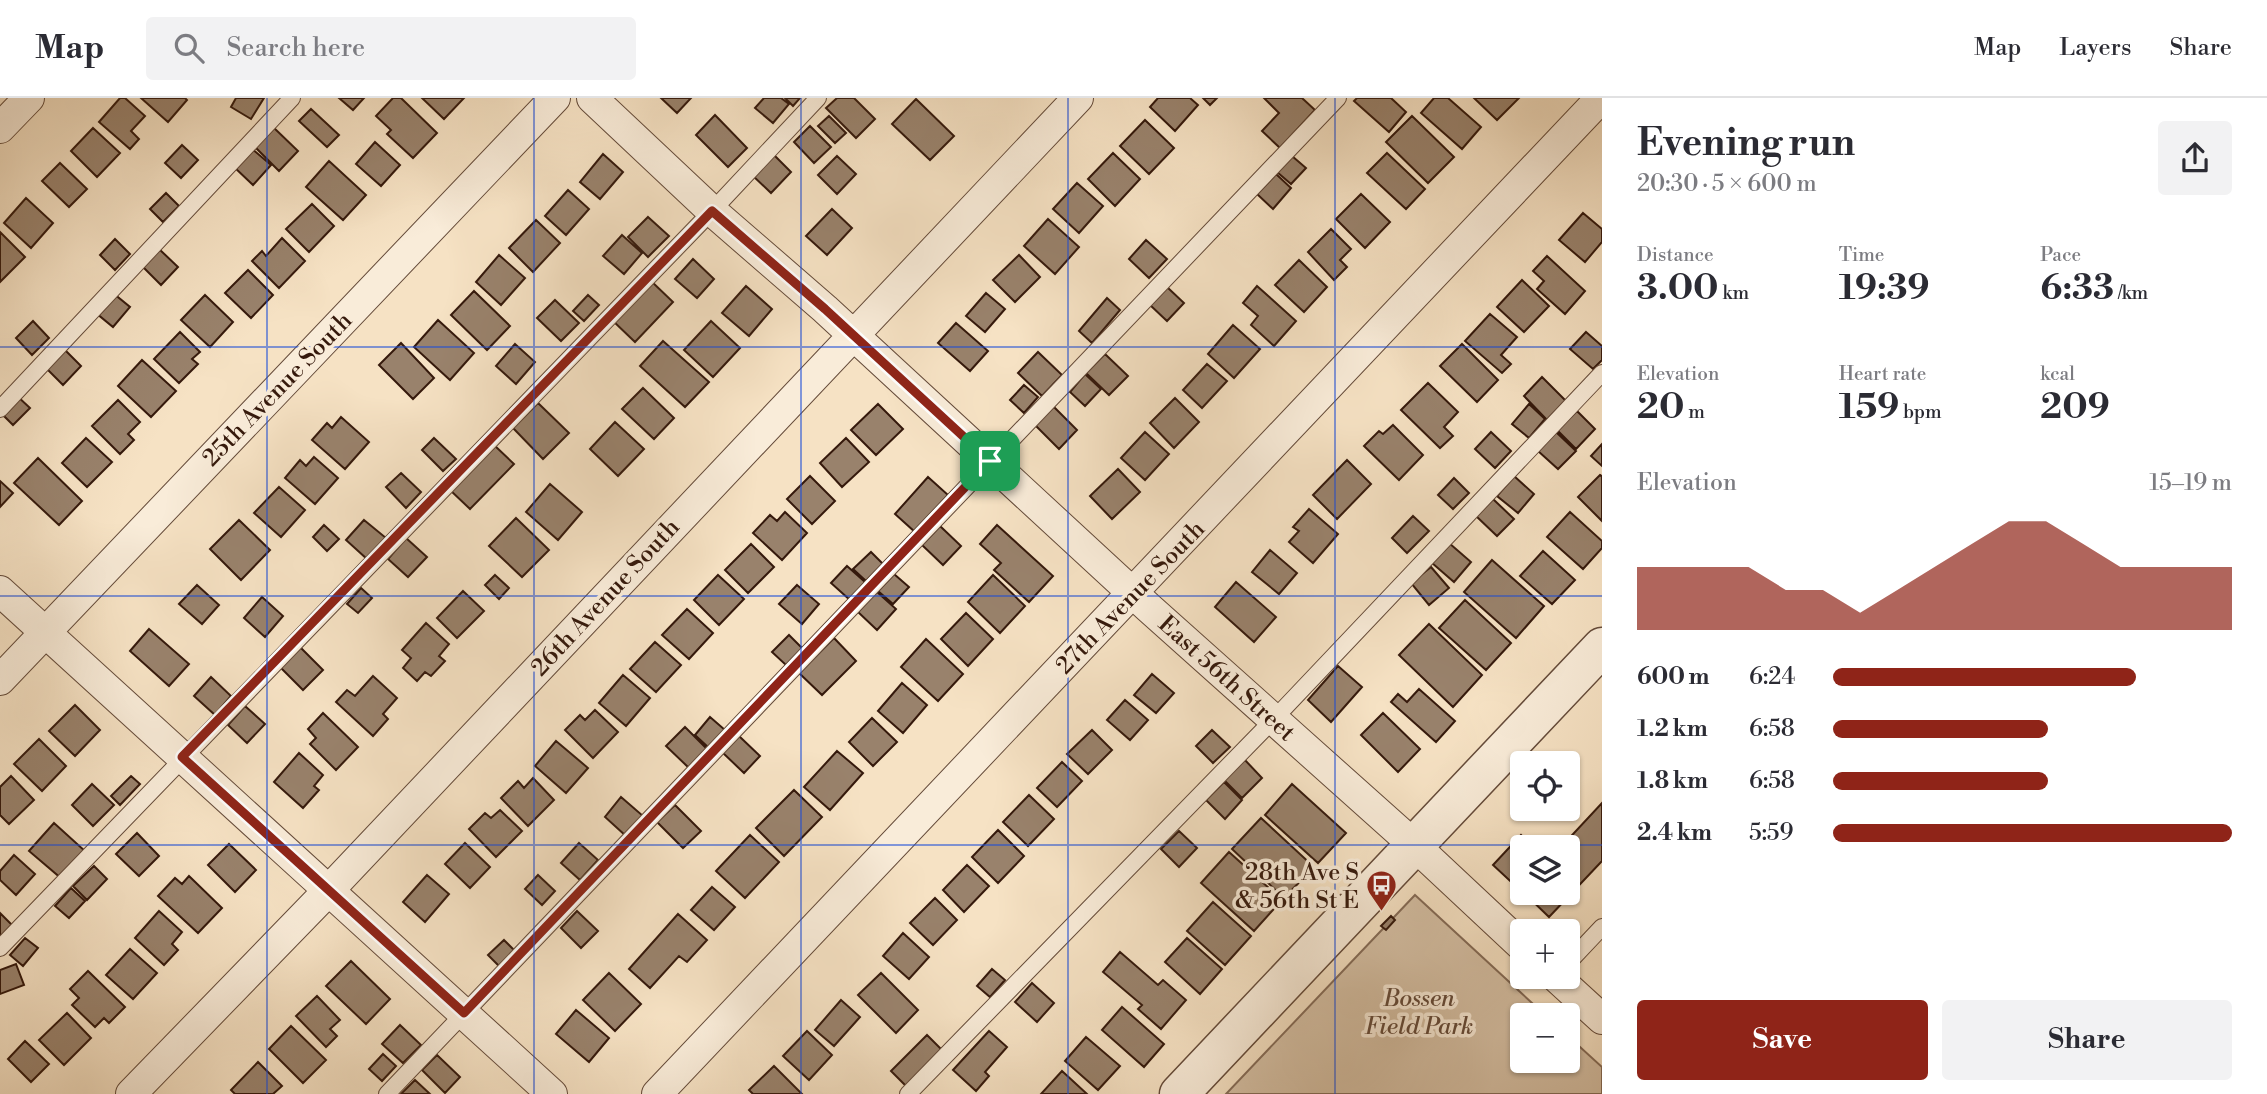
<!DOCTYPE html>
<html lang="en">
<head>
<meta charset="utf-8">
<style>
  body { margin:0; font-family:"Libre Bodoni",serif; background:#f2f2f3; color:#2b2b33; height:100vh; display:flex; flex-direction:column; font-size:26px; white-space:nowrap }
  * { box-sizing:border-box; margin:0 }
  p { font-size:23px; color:#7c7c81 }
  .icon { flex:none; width:38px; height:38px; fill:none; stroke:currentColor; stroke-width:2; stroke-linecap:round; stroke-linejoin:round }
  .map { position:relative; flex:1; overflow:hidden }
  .sheet { display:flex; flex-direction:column; background:#fff; width:665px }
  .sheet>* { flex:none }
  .tools { position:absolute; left:1510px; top:653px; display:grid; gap:14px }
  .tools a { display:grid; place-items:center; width:70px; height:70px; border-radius:7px; background:#fff; box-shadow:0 2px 5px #0004; font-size:35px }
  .pin { position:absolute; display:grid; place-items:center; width:60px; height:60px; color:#fff; margin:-30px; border-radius:14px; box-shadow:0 4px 10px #0006 }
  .round { display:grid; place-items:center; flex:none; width:74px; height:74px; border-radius:7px; background:#f2f2f3 }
  .head { display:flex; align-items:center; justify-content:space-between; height:119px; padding:0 35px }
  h1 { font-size:38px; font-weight:700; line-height:52px }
  .stats { display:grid; grid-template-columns:repeat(3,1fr); gap:10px; height:119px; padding:7px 35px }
  .stats div { display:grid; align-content:center }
  .stats b { font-size:35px; font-weight:700 }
  .stats small { font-size:19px; font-weight:400 }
  .stats p { font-size:19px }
  .chart { height:196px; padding:14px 35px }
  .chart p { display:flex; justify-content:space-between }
  .chart svg { width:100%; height:126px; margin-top:7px; fill:#8f2418; opacity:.7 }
  .cta { display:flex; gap:14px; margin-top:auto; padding:14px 35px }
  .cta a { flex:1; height:80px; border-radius:7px; background:#8f2418; color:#fff; font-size:28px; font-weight:700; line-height:80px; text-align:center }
  .cta a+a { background:#f2f2f3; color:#2b2b33 }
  ul { padding:0 35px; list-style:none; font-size:23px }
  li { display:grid; grid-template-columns:112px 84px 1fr; align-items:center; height:52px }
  li i { height:18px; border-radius:9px; background:#8f2418 }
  header { display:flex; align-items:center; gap:42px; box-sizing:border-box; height:98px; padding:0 35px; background:#fff; border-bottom:2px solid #e1e1e2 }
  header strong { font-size:33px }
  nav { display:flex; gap:38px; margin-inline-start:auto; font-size:24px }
  .search { width:490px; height:63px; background:#f2f2f3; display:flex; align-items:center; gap:18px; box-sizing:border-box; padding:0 24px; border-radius:7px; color:#7c7c81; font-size:26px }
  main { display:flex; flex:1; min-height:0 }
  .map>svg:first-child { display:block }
</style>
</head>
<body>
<header>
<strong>Map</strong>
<div class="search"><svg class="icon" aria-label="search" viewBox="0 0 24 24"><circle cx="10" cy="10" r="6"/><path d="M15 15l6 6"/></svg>Search here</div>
<nav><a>Map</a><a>Layers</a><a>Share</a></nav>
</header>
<main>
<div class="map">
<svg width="1602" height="996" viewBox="0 0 1602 996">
  <rect width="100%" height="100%" fill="#f6e2c4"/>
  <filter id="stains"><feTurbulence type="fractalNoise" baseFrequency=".00286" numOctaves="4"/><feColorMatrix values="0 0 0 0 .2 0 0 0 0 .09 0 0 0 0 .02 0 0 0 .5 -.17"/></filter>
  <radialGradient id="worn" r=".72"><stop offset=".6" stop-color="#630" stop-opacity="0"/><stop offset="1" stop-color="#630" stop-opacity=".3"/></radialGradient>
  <path fill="#d5c0a5" stroke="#856c58" stroke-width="2" d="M1415,797L1545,917H1522V962H1568V938L1602,969V996H1226Z"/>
  <path fill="#99826c" stroke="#35190c" stroke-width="2" d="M120,0H125L145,18L131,33L139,41L130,51L99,24Z
    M141,0H185L187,2L168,24Z
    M236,0H264L251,21L231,9Z
    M339,0H364L353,12Z
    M393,0H401L437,35L413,60L387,36L391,32L376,18Z
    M422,0H464L444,21Z
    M661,0H691L677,15Z
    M764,0H781L789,6L773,25L755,10Z
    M785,0H800L793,8Z
    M837,0H854L875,21L856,40L826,10Z
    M1158,0H1190L1198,7L1175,33L1150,9Z
    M1203,0H1217L1210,7Z
    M1264,0H1302L1315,12L1280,50L1262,33L1279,15Z
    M1357,0H1391L1406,14L1389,34L1354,3Z
    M1434,0H1448L1481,29L1462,51L1421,15Z
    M1474,0H1519L1497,22Z
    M916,1L954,38L930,62L892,26Z
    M311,11L339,37L327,49L299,23Z
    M715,17L747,50L728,69L696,37Z
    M829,18L846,35L835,45L818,28Z
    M1412,18L1454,59L1428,85L1386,44Z
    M1145,22L1174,50L1149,76L1120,48Z
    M272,28L298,53L279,73L253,47Z
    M810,28L831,49L814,65L794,44Z
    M93,30L120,55L97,79L71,53Z
    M375,44L400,67L381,88L356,66Z
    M182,47L198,62L181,80L165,65Z
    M251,50L271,67L253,87L234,69Z
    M1113,55L1140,81L1115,108L1088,81Z
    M1387,55L1425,91L1406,111L1367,75Z
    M603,56L623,74L600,101L580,84Z
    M773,56L791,74L771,95L752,77Z
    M837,58L856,76L837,96L818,77Z
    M1292,58L1306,70L1291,86L1277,74Z
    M329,63L366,97L343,122L306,89Z
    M60,65L87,91L69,109L42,83Z
    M1276,76L1291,90L1273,111L1257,96Z
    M1077,85L1103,108L1079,135L1053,111Z
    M568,92L589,111L566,137L545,118Z
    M166,95L179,108L163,124L150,111Z
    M1361,96L1390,124L1365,150L1336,121Z
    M26,100L53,125L31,150L4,125Z
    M312,106L334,128L309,154L286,131Z
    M832,111L852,130L827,157L806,138Z
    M1583,115L1602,131V144L1585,164L1559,142Z
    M648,119L669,138L648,159L628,139Z
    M1048,121L1079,149L1055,176L1024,148Z
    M536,122L560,145L533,174L509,150Z
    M1331,131L1351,151L1340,162L1347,169L1334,182L1308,154Z
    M0,134L25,159L0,184Z
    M622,137L642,155L624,176L603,158Z
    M282,140L305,163L279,190L252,163L262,153L266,158Z
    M115,141L130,156L115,172L100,157Z
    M1146,142L1167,161L1149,180L1129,161Z
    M158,150L178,169L161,187L141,167Z
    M499,157L525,180L501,207L476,184Z
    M1019,157L1040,179L1015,204L993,182Z
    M1547,158L1585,193L1565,216L1537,191L1544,183L1533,173Z
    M693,161L714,181L697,200L675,181Z
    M1299,162L1327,189L1304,214L1275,187Z
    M248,172L273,197L251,220L225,195Z
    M650,182L673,204L635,244L612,222Z
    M1522,182L1549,208L1524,234L1497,209Z
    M746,188L772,211L749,238L722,215Z
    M1257,188L1296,223L1274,248L1251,227L1258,218L1243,205Z
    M1167,189L1184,205L1167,223L1150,207Z
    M474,193L510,228L487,252L451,217Z
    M113,195L130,209L113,229L96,215Z
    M986,195L1005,211L985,234L966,218Z
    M205,197L233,224L210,249L181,222Z
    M588,197L599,207L584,223L573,213Z
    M1107,200L1120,212L1092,245L1079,233Z
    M555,202L579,225L561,243L537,220Z
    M1490,216L1517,239L1501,257L1511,266L1502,275L1465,243Z
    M438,222L474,255L450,282L414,249Z
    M33,223L49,240L32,257L16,240Z
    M711,223L740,250L713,279L684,252Z
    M956,225L988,253L970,273L938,245Z
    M1233,227L1260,251L1234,280L1208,256Z
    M180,234L200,254L192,261L198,266L179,285L154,261Z
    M1586,234L1602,248V262L1593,271L1570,251Z
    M663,243L709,284L685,309L640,268Z
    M401,245L434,280L413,301L379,267Z
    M515,246L535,264L516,286L496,268Z
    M1462,246L1498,282L1477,304L1440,268Z
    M63,250L81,268L63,287L45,269Z
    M1038,254L1062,277L1042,298L1018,275Z
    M1105,256L1128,278L1109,297L1086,275Z
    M142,262L176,293L151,319L118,288Z
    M1207,266L1227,283L1202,310L1183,292Z
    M1085,276L1101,291L1085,308L1070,294Z
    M1542,279L1566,303L1547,322L1524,298Z
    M1428,285L1458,314L1444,329L1453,338L1440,350L1401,312Z
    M1024,287L1038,299L1024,315L1010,302Z
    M643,290L674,320L654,341L622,311Z
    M16,297L30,310L13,327L0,314Z
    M1175,300L1199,324L1174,350L1150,325Z
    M118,302L140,324L128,336L134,342L120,356L92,328Z
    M538,305L569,335L543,361L513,330Z
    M878,306L903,331L876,357L851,332Z
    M1529,306L1545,321L1529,340L1512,326Z
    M1053,308L1077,332L1059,351L1035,327Z
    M1577,313L1595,331L1576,351L1557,332Z
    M341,319L369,344L345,371L312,342L327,325L332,330Z
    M615,324L644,351L618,378L590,351Z
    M1393,327L1423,357L1399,382L1364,348L1379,333L1383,336Z
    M1145,334L1169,356L1145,382L1121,360Z
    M1491,334L1511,353L1495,370L1475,351Z
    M1556,334L1576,353L1558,371L1538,353Z
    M86,340L112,364L87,389L62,365Z
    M434,340L456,361L443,373L422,352Z
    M846,340L869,364L842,389L820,365Z
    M1602,346V368L1591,358Z
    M494,347L514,366L470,411L450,392Z
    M314,359L338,380L315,406L285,380L300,362L306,368Z
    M38,360L82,403L59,427L14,385Z
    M1347,362L1371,386L1337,421L1313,397Z
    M1118,371L1140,394L1112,421L1090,398Z
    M401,375L421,394L406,410L386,389Z
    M1600,377L1602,378V423L1578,399Z
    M810,378L835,403L812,426L787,401Z
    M1514,378L1534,396L1518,415L1497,398Z
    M928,379L948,397L915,434L895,416Z
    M1454,380L1469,395L1453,411L1438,397Z
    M0,383L13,395L0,409Z
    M550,386L582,414L558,442L526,414Z
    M279,389L305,412L281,439L254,415Z
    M1493,401L1514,421L1497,438L1476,418Z
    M1309,411L1338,436L1313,465L1289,444L1299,433L1293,429Z
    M785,414L807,435L782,462L753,435L770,417L777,423Z
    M1570,414L1602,443V450L1583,471L1547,439Z
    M1413,418L1429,433L1407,455L1392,440Z
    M516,420L549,452L522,479L489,448Z
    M239,422L270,452L241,482L210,451Z
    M364,422L386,440L367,461L346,442Z
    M324,427L339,441L327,453L313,439Z
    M997,427L1053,478L1029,504L994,472L1001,465L980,446Z
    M940,428L961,448L943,467L922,447Z
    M406,440L427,459L408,479L388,461Z
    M1449,445L1471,464L1454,484L1432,465Z
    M751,446L774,469L748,495L725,472Z
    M1270,452L1297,475L1279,496L1252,474Z
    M1543,453L1575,482L1552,506L1520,478Z
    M871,454L883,466L866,483L853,471Z
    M1492,462L1544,508L1516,540L1464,494Z
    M847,468L865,484L850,502L831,485Z
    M1431,469L1449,490L1429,507L1411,485Z
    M894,476L909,489L893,506L878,493Z
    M495,477L509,490L499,501L485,487Z
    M718,477L744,501L719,527L694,502Z
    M993,477L1025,508L1000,535L968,504Z
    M1236,484L1276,519L1254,544L1215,509Z
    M197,487L219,507L202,526L179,506Z
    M797,487L819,506L802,526L779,506Z
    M361,490L372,500L358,515L347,506Z
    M463,493L484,513L457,540L437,520Z
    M876,493L896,511L877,532L858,514Z
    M262,499L283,518L265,539L244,520Z
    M1465,502L1511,545L1486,572L1439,530Z
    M687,511L713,535L689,561L662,537Z
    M966,515L993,541L968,568L941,541Z
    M426,525L449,546L439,558L445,563L431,578L425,574L417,583L403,570L411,560L402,552Z
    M1429,526L1482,577L1453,609L1399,557Z
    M149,531L189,566L169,588L130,553Z
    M789,537L804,552L787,568L772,554Z
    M834,540L856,563L822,597L799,575Z
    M926,541L963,576L938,603L901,569Z
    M655,544L681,567L656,594L630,571Z
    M300,549L323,572L303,592L280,569Z
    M1338,568L1362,589L1331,624L1308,602Z
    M1152,576L1174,595L1156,615L1134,597Z
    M623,577L650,600L626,628L599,605Z
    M373,578L397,600L383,616L388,621L373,638L336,604L347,592L355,598Z
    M211,579L231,598L215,617L194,598Z
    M902,585L927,607L903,635L878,613Z
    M1419,591L1455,623L1436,644L1391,604L1398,596L1407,604Z
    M1125,602L1148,622L1130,642L1107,622Z
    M75,607L100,632L75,658L49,633Z
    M245,608L265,626L247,645L228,627Z
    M595,612L618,634L593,660L565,632L580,617L585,622Z
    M323,615L358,649L336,672L310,646L316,640L308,631Z
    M1383,615L1420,651L1398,674L1361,637Z
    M710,619L725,632L709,650L695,637Z
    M872,620L897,644L873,668L849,644Z
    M685,629L707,651L689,670L666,648Z
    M1092,632L1112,652L1088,676L1067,656Z
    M1212,632L1230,649L1213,665L1196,648Z
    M739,638L760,658L744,675L722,654Z
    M39,641L66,668L42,693L14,666Z
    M556,643L588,670L566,695L535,668Z
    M837,653L863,675L830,712L804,689Z
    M299,655L323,677L314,688L319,692L303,710L274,684Z
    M1244,661L1262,680L1242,700L1223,681Z
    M1062,664L1082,683L1057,709L1037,690Z
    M11,678L34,702L9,726L0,717V689Z
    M131,678L140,686L120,707L111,698Z
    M533,680L554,702L528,728L501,700L518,683L524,690Z
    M1224,684L1242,702L1225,721L1206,702Z
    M92,686L114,707L93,728L72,707Z
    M1292,686L1346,735L1318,765L1265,717Z
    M794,692L822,719L784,758L756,730Z
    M1029,697L1054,721L1028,748L1003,724Z
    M621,699L643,718L626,738L605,719Z
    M1602,705V763L1549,819L1523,794H1568V749H1561Z
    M675,707L701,733L683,750L657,724Z
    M500,712L522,733L496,759L469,731L485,715L491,720Z
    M1261,720L1314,769L1284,800L1232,751Z
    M54,725L86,754L62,781L29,753Z
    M998,732L1024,758L998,785L972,759Z
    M1179,733L1197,750L1179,769L1161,751Z
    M137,735L159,758L139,778L116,756Z
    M750,737L779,764L745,800L716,773Z
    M1521,737L1533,749H1522V794L1493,767Z
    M465,745L490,769L470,790L445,766Z
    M579,745L598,762L580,782L561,765Z
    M229,746L256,772L235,794L208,767Z
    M1229,754L1282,802L1254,833L1201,785Z
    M14,757L35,776L16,797L0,782V773Z
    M967,767L989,788L964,814L943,792Z
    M94,768L107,781L87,802L73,788Z
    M427,777L449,796L425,824L403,804Z
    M538,777L555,793L542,807L525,791Z
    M189,778L222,810L198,835L158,798L175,780L182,786Z
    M712,789L735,809L714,832L691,812Z
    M71,790L85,803L69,820L55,808Z
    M935,800L957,822L933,847L910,825Z
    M1213,804L1251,838L1225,867L1187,833Z
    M159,813L182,834L172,846L178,852L164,867L135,840Z
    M577,813L598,833L581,850L561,830Z
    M0,815L14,829L0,844Z
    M678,816L707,842L687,864L679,858L650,890L629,871Z
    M1391,818L1395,822L1386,832L1381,828Z
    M903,835L929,859L909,881L883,858Z
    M25,840L38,850L23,868L10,857Z
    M1187,840L1222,871L1200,896L1165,864Z
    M504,842L517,855L501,870L488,857Z
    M130,851L157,875L133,901L106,877Z
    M1120,854L1158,887L1163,882L1186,902L1161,931L1138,911L1142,907L1103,874Z
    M351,863L390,901L366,926L326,888Z
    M16,866L24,887L0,896V872Z
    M992,871L1005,882L990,899L977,888Z
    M88,873L125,909L109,925L104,920L95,929L72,907L79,900L70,891Z
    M609,875L641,906L615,933L583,902Z
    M881,875L918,912L896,935L858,897Z
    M1032,885L1054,905L1037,924L1015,904Z
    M317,898L340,922L330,931L337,938L326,949L296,918Z
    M841,902L860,919L834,948L815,932Z
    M1122,909L1164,946L1144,969L1102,932Z
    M576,912L609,940L589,964L556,936Z
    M67,915L91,940L64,967L39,942Z
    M400,927L421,947L403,965L382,946Z
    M291,928L326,962L303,985L269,951Z
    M807,933L832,957L809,982L783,958Z
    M989,933L1007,949L985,974L989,978L976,993L953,972Z
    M927,937L942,952L906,988L891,973Z
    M1086,939L1120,968L1098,992L1065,963Z
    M25,943L49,966L31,984L8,961Z
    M383,956L396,968L382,983L369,971Z
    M437,957L460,979L445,995L422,972Z
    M258,964L282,988L273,996H235L231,992Z
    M774,968L802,996H753L749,992Z
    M1062,973L1087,996H1041Z
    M415,982L430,996H401Z"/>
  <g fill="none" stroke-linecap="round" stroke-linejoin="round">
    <defs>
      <path id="service" d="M0,311L292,0
        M0,850L712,113L818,0
        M1568,865L1602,829
        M387,996L1338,0
        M908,996L1274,621L1602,275"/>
      <path id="minor" d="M592,0L712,113L825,211L1149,510L1413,746L1522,848
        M0,30L29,0
        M0,493L552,996
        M0,582L555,0
        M1555,878L1602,921
        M131,996L329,792L1078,0
        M657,996L1601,0"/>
      <path id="tertiary" d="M1179,996L1602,549"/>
    </defs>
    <use href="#service" stroke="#654b3a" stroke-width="18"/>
    <use href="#minor" stroke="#654b3a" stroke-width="32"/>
    <use href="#tertiary" stroke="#654b3a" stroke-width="41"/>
    <use href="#service" stroke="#f9ecd9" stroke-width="16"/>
    <use href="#minor" stroke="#f9ecd9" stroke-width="30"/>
    <use href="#tertiary" stroke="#f9ecd9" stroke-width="38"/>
  </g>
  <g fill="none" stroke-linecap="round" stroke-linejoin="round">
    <defs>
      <path id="route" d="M712,113L825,211L990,363L464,915L182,659Z"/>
    </defs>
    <use href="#route" stroke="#fff" stroke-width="14"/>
    <use href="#route" stroke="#8f2418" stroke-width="9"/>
  </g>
  <path fill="none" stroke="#1d4ed8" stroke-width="2" stroke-opacity="0.55" d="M267,0V996M534,0V996M801,0V996M1068,0V996M1335,0V996M0,249H1602M0,498H1602M0,747H1602"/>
  <defs>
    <symbol id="bus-pin" viewBox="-11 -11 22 30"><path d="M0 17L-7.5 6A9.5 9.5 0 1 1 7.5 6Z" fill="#8f2418" stroke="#f9ecd9"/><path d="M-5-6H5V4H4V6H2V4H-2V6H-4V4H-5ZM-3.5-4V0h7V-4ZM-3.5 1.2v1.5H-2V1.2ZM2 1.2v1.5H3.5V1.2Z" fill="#fff"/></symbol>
  </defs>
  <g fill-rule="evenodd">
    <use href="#bus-pin" x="1364" y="770" width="35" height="47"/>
  </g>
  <g text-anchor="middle" stroke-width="7" stroke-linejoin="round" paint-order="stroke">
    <g font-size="24" fill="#35190c" stroke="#f9ecd9">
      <text transform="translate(277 291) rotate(-46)" y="8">25th Avenue South</text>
      <text transform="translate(605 499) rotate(-47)" y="8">26th Avenue South</text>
      <text transform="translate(1130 499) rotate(-46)" y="8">27th Avenue South</text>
      <text transform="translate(1227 580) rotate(42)" y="8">East 56th Street</text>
    </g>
    <g font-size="24" fill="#35190c" stroke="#f9ecd9" text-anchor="end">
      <text x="1359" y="782">28th Ave S<tspan x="1359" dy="28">&amp; 56th St E</tspan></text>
    </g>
    <g font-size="24" font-style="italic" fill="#654b3a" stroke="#f9ecd9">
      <text x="1419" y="908">Bossen<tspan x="1419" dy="28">Field Park</tspan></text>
    </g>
  </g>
  <rect width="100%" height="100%" filter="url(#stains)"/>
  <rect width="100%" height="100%" fill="url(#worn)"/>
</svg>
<div class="tools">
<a><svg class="icon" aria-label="locate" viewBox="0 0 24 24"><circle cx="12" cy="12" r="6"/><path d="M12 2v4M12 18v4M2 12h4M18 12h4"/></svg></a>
<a><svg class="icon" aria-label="layers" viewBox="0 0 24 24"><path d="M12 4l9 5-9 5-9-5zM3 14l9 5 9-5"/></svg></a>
<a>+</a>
<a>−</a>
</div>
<div class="pin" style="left:990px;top:363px;background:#1e9e55"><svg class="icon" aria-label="arrive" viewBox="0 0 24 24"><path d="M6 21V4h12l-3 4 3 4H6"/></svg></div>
</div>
<section class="sheet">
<div class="head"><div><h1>Evening run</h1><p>20:30 · 5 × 600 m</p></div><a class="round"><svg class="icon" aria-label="share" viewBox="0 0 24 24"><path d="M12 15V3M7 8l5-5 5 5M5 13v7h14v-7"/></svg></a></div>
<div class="stats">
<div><p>Distance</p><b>3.00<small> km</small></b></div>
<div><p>Time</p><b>19:39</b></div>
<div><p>Pace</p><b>6:33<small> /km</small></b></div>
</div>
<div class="stats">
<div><p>Elevation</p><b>20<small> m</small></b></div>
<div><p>Heart rate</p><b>159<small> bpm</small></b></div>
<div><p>kcal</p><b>209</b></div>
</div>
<div class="chart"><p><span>Elevation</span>15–19 m</p>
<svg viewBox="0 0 160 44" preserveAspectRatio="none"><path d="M0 44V22L10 22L20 22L30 22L40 30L50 30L60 38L70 30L80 22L90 14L100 6L110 6L120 14L130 22L140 22L150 22L160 22V44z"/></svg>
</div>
<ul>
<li><b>600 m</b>6:24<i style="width:76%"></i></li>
<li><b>1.2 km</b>6:58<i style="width:54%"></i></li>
<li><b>1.8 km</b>6:58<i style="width:54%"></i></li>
<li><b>2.4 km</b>5:59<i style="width:100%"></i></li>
</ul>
<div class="cta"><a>Save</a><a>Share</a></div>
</section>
</main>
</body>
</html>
